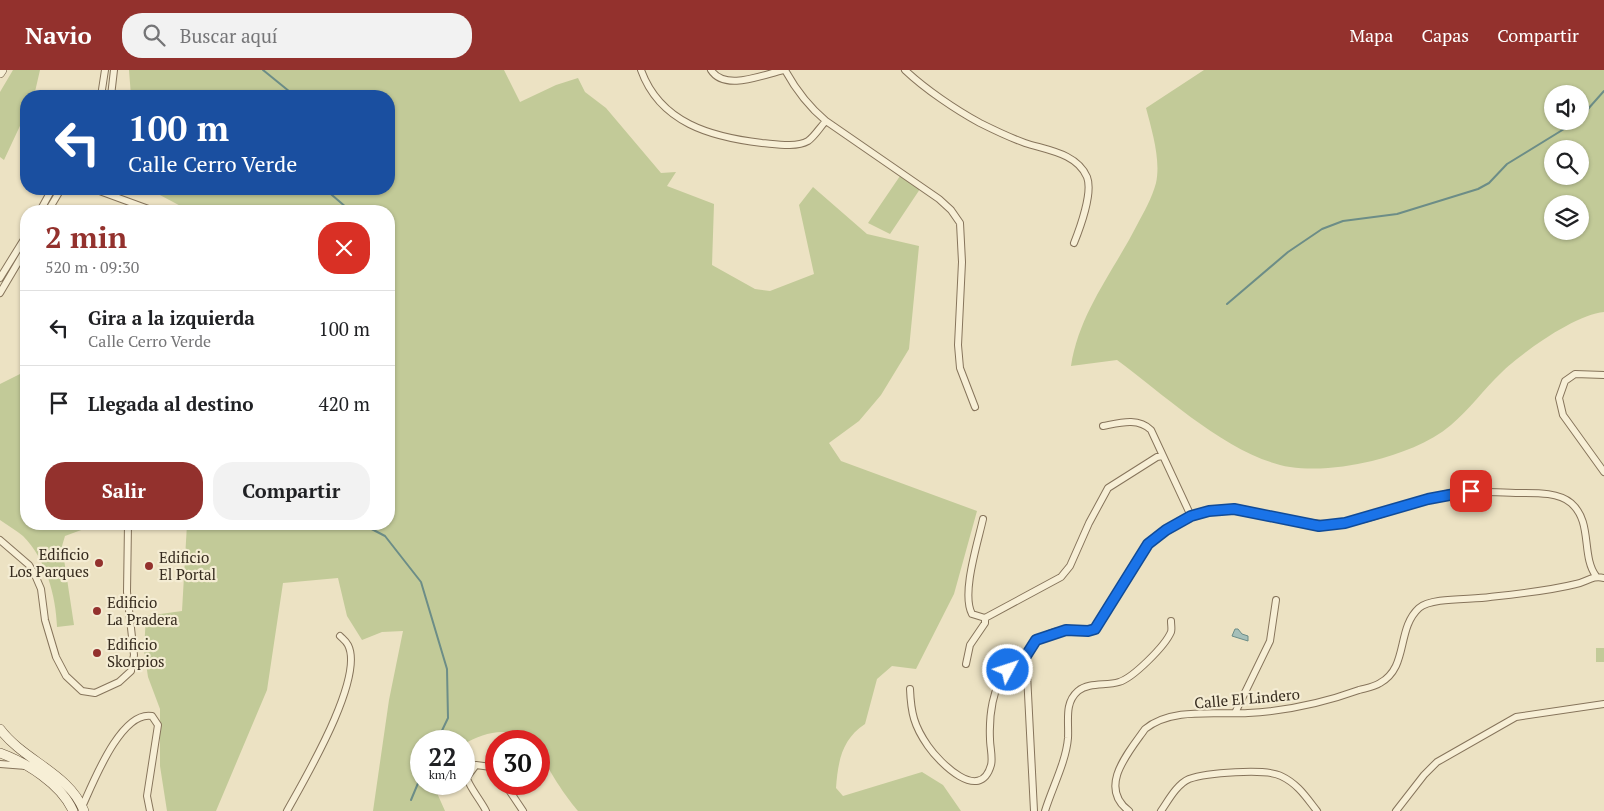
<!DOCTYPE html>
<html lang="es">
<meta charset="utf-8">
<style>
:root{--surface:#fff;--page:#f2f2f2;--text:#202124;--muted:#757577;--line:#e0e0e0;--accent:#93312d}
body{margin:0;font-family:"PT Serif",serif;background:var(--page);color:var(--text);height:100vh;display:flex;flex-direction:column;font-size:19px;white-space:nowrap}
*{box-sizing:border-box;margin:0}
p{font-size:16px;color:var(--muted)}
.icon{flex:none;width:28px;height:28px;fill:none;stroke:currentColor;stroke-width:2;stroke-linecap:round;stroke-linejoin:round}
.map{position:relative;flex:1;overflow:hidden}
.sheet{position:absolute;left:20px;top:135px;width:375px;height:325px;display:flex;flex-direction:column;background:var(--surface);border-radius:20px;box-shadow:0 1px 4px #0004}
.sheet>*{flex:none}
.banner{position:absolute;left:20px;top:20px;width:375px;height:105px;border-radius:20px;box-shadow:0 1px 4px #0004;background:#1a4fa0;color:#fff;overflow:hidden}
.buttons{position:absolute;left:1544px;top:15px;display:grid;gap:10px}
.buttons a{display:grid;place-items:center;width:45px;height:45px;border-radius:50%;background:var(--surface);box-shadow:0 1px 4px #0004;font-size:25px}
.speed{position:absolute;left:410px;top:660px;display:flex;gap:10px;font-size:25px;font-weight:700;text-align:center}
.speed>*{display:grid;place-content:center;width:65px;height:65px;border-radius:50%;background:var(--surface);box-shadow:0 1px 4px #0004;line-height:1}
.speed small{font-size:12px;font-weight:400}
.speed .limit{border:8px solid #d22;background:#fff;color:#111}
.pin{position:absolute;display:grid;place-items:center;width:42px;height:42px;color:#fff;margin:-21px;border-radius:10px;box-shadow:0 2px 8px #0006}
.me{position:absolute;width:55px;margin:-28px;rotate:50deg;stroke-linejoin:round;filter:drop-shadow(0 0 4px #0008)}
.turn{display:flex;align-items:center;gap:18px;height:105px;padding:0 25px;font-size:22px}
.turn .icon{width:65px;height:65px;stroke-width:2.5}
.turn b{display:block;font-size:35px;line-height:42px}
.round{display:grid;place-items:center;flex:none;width:52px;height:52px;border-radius:20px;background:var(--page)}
.head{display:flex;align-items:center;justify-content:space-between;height:85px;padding:0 25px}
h1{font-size:30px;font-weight:600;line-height:38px;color:var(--accent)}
.cta{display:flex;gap:10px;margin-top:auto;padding:10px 25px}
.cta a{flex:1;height:58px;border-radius:20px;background:var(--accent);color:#fff;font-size:20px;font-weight:600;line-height:58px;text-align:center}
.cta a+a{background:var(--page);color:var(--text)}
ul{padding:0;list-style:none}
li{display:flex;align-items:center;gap:15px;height:75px;padding:0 25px;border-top:1px solid var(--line)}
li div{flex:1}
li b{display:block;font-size:19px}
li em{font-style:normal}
header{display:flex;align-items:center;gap:30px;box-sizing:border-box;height:70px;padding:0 25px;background:var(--accent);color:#fff}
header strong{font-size:24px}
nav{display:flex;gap:28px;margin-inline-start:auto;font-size:18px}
.search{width:350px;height:45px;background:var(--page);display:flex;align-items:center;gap:12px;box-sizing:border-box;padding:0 18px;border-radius:20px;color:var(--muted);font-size:19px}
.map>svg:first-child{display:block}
</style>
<header>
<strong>Navio</strong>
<div class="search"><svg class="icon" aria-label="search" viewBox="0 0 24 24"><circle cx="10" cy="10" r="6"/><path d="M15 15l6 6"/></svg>Buscar aquí</div>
<nav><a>Mapa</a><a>Capas</a><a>Compartir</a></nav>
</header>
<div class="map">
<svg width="1604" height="741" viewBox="0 0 1604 741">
<rect width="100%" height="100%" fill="#ece2c3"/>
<path fill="#c2ca98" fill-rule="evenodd" d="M13,0H40L34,26H26V43L4,90L0,87V22Z
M129,0H504L520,32L556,15L578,8L585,22L606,38L661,103L676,102L667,116L714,134L712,195L755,219L770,221L814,204L799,135L813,117L867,164L919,176L909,279L881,325L859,351L829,373L841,391L977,441L954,524L916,599L892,596L877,609L865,654C842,669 838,691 836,718L843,726L922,702L943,715L961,741H578C566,727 539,689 539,671C531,671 527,668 520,665C500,658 481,664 464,674V671H421V714H433L445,741H373L389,630L403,561L382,562L362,570L347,546L338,508L283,513L267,620L216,741H167L160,696V639L148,607L144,580L146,546L182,541L187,454H389V141H190L158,124L156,119H389V26H131Z
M1204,0H1604V242C1576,244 1521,283 1501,303C1484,319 1469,340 1451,355C1430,373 1399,384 1372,391C1346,397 1317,401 1290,397C1230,387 1166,326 1117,290L1071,296C1079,243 1113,202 1137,155C1144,142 1152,128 1156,113C1161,90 1152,61 1146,38ZM1552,24H1580V51H1552ZM1552,79H1580V106H1552ZM1552,134H1580V161H1552Z
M900,106L920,119L890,164L868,153Z
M26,301V454H81L84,459L65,466L62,476L74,555L57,557C56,526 46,489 23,466C16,460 7,455 0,450V314Z
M1596,578H1604V592H1596Z"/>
<path fill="#a5bfb9" stroke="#6c8d87" d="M1235,559H1238L1242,564L1248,566V571L1232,566Z"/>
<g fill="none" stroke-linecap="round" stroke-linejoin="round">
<path stroke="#6c8d87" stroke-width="2" d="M263,0L295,26
M1580,48L1604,21
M325,119L347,138L346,141
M1227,234L1288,182L1322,159L1343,151L1397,144L1478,119L1489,113L1507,94L1577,51
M362,454L385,466L421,512L447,599L448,648L437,671
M411,730L421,706"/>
<defs>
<path id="minor" d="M641,0C660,53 711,67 762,73C775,74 796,78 808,71C815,66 820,57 826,51C808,36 796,20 785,0
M711,0C725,22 764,4 784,0
M905,0C925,19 956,40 980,53C994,60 1011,68 1025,73C1046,80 1077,83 1087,107C1093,122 1080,158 1074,173
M101,26L105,0
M111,26L114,0
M826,51L939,129L951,140L960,153L962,192L958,275L960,298L975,337
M94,119L154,141
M40,141L52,119
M48,141L61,119
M0,208L26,166
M0,223L26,179
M1604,305L1575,304L1565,311L1559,328L1563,345L1604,402
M1103,356C1119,353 1138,347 1151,360L1191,446
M983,449C978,472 961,524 972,544L985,548L1061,507L1070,496L1089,453L1108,418L1157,387L1162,386
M0,470L29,495L35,505L41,519L45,550L56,587L66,606L82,621L95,623L119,612L131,601L134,585L127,522L128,454
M966,594L970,575L985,553V548
M910,619C911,643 914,656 928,676C939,692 980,734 991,695C993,688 990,677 990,669C989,647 992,616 1008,600C1012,595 1019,592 1024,589
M1235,643L1270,571L1276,530
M0,694L26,696
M505,714L523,741
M82,737C93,713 121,640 152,646L158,655L147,726L150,741
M287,741C304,710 365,608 348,575C346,571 343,569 340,566
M486,741C482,732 467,714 467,707L476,695L491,697L496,701
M1034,741L1027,604L1024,589C1033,572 1047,560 1068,560C1078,560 1086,562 1095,559C1128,511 1133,474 1190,446C1234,425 1294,460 1343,453C1380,449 1415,429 1452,423C1474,420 1497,423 1520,423C1535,423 1558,422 1571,433C1593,452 1581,486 1596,506
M1045,741C1052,718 1066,692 1068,668C1069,651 1064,633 1078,621C1089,612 1106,616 1119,612C1133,608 1165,576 1171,562C1172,559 1171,555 1171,551
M1129,741C1097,717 1129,682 1145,659C1172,637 1216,645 1248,643C1286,641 1323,633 1359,620C1366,618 1374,617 1380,613C1409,597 1396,559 1419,538C1432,527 1472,530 1490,527C1518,524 1548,521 1576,514C1587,512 1592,505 1604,508
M1161,741C1168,731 1177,714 1189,709C1206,703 1265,698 1281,706C1298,714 1306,727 1317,741
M1396,741L1424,705L1437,692L1516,647L1604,634"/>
<path id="secondary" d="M0,3L2,0
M0,659C24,691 69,703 84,741
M0,683C27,693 61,714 73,741"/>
</defs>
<use href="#minor" stroke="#86745b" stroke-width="8"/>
<use href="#secondary" stroke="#68553e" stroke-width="10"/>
<use href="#minor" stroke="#f7efd6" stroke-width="6"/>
<use href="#secondary" stroke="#f7efd6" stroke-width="9"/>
</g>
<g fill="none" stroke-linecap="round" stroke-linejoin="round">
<defs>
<path id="route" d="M1008,600L1024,589L1036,570L1066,560L1088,561L1095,559L1148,474L1166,460L1191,446L1209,441L1234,439L1319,456L1345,453L1428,429L1471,421"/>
</defs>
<use href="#route" stroke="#114b97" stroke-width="12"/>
<use href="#route" stroke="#1a73e8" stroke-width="9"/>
</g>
<g fill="#93312d" stroke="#f4ecd3" stroke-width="2">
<circle cx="99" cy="493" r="5"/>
<circle cx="149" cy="496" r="5"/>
<circle cx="97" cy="541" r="5"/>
<circle cx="97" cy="583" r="5"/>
</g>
<g text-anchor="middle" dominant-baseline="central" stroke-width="4.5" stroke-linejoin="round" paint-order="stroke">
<g font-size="15" fill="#362b1e" stroke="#f4ecd3" text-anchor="start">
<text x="89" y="484" text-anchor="end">Edificio<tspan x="89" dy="17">Los Parques</tspan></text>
<text x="159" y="487">Edificio<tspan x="159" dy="17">El Portal</tspan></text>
<text x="107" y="532">Edificio<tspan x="107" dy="17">La Pradera</tspan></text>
<text x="107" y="574">Edificio<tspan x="107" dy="17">Skorpios</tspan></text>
</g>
<g font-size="15" fill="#362b1e" stroke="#f4ecd3">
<text transform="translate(1247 628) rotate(-5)">Calle El Lindero</text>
</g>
</g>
</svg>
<div class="buttons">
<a><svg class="icon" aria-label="sound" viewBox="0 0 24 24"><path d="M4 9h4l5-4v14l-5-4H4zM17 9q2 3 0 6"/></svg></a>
<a><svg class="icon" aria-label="search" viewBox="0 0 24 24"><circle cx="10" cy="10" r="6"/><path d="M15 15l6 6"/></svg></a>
<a><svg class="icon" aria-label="layers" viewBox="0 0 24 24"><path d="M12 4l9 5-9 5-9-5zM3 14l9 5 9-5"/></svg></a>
</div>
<div class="speed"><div>22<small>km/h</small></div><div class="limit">30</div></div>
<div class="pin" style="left:1471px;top:421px;background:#d93025"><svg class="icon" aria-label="arrive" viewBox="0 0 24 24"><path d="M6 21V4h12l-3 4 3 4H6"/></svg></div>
<svg class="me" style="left:1008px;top:600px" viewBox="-20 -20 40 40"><circle r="17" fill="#1a73e8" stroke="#fff" stroke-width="3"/><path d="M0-11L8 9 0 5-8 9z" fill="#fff"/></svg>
<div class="banner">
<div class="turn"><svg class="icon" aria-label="left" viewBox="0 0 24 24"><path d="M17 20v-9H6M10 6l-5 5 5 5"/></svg><div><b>100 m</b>Calle Cerro Verde</div></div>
</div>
<section class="sheet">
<div class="head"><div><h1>2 min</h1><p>520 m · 09:30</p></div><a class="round" style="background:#d93025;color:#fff"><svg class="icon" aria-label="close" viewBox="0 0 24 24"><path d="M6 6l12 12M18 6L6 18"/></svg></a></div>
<ul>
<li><svg class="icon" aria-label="left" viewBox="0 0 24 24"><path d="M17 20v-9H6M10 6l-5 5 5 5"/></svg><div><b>Gira a la izquierda</b><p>Calle Cerro Verde</p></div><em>100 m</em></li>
<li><svg class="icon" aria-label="arrive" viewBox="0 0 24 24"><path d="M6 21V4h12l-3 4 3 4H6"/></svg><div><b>Llegada al destino</b></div><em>420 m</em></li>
</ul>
<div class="cta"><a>Salir</a><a>Compartir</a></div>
</section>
</div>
